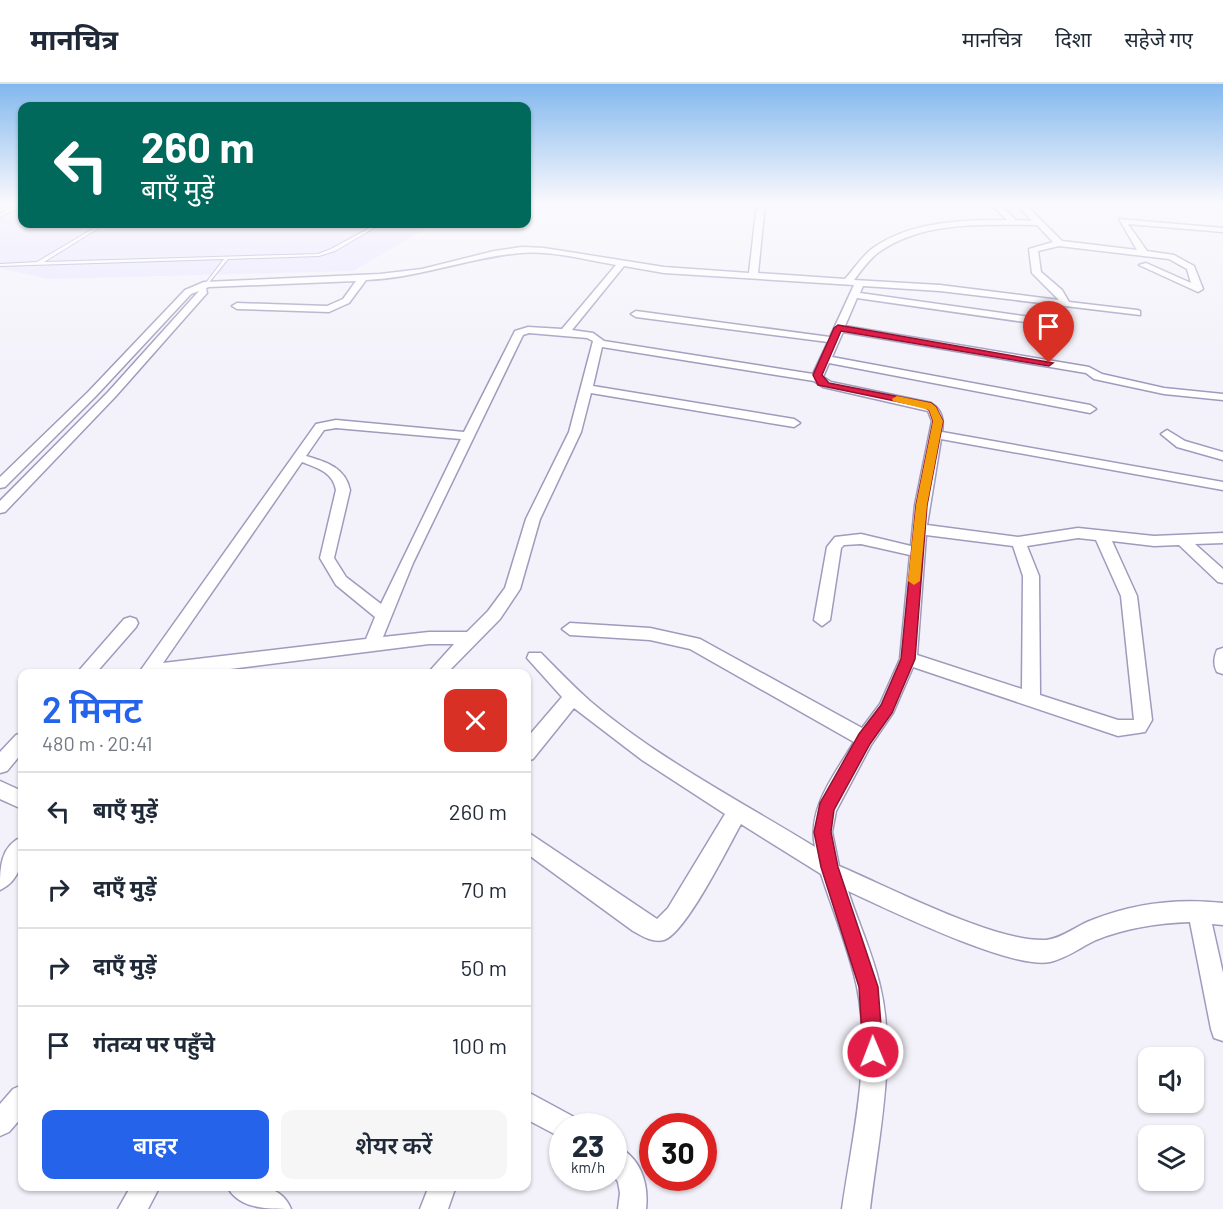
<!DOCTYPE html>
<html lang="hi">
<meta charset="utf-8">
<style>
:root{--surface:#fff;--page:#f6f6f7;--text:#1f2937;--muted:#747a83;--line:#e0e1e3;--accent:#2563eb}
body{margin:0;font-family:Barlow,"Noto Sans Devanagari",sans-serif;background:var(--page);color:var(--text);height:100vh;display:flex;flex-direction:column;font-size:22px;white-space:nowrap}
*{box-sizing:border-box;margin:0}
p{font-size:20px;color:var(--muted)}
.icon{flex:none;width:33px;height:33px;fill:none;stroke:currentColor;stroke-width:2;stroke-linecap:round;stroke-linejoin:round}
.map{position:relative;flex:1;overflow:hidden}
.drawer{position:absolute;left:18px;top:585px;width:513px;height:522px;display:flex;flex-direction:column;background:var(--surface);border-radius:12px;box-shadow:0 2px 4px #0004}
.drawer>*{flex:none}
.banner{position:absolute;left:18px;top:18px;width:513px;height:126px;border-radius:12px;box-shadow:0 2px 4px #0004;background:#00695c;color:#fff;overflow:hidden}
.buttons{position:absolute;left:1138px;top:963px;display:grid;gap:12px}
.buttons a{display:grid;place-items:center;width:66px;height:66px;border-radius:12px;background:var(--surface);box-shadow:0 2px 4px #0004;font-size:30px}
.speed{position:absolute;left:549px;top:1029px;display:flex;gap:12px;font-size:30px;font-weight:700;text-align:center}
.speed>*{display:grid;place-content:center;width:78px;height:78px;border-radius:50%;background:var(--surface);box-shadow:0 2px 4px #0004;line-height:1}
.speed small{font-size:15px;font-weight:400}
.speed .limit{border:9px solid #d22;background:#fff;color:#111}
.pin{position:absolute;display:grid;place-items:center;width:51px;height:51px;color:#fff;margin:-62px -26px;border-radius:50% 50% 50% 0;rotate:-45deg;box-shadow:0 0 6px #0007}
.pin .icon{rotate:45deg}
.me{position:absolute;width:66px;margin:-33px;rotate:359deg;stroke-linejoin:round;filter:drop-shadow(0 0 4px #0008)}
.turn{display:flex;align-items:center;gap:21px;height:126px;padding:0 24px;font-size:27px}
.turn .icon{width:78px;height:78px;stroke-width:2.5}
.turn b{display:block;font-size:42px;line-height:51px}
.round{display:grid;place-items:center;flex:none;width:63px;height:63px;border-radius:12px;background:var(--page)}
.headline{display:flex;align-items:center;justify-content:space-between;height:102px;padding:0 24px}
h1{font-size:36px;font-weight:600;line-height:45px;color:var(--accent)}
.primary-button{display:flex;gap:12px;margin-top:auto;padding:12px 24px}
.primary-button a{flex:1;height:69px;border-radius:12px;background:var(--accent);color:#fff;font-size:24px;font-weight:600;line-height:69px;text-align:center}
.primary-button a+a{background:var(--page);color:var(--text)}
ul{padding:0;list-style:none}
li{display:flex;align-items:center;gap:18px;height:78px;padding:0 24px;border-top:2px solid var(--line)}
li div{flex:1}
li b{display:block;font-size:22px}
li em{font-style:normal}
header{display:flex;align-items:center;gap:36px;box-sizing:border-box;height:84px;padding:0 30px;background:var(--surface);border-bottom:2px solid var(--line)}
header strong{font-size:28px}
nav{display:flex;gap:33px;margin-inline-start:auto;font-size:21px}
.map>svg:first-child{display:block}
</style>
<header>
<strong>मानचित्र</strong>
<nav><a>मानचित्र</a><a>दिशा</a><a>सहेजे गए</a></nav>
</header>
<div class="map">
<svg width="1223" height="1125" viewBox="0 0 1223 1125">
<rect width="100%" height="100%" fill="#f3f2fa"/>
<path fill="#e6e4ff" d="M0,120H22V140H434L353,187L49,195L0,184Z"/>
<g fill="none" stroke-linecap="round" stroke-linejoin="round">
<defs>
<path id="lane" d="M18,120L22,121L0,133V130Z
M101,140H105L44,178L318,170L331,165L377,140H381L335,167L319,172L228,175L207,201L205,200L224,175L0,182V180L37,178Z"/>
<path id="street" d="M757,120H765L758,189L845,195C854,185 862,172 873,164C911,137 962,136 1007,136L990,120H999L1016,136L1032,137L1016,120H1025L1062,157L1137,166L1119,135L1223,144V148L1128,140L1147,167L1174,171L1194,182L1203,205L1198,208L1139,181L1146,179L1191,199L1187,185L1169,175L1059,162L1038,167L1041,188L1062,206L1069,218L1137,226L1140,227V231L940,207L863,202L860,209L1059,237L1064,240L1059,243L857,214L845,242L1089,283L1102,290L1164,304L1223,310V316L1164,310L1094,295L1086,289L843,248L832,273L1090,321L1096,325L1090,329L829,279L823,293L831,298L931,319C942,326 944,335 942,348L1223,398V406L941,355L927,441L1018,453L1078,444L1154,452L1223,449V459L1195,460L1223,485V499L1218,498L1179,461L1154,462L1112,457L1137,512L1152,636L1145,648L1118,652L913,583L893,629L871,661L836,727L832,748L839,782C889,803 996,859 1046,856C1061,855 1078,841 1092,836C1134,819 1178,814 1223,819V841L1212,840L1223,889V957L1214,954L1211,945L1190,838C1158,839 1126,844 1096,856C1081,863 1067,874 1050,878C1012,886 887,825 848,807C858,838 873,870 880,902C897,970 878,1056 870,1125H842C852,1054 872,974 857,903C849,865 833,827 821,790L741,740C728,763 686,849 664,856C653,859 642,852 633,847L526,769V747L657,835L668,824L725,730L642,676L574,624L533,675L526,677V655L562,613L527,574L529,569H541C557,585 573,602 590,617C657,674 740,717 815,763C807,724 835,690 854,658L690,565L650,556L570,551L562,545L570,539L650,544L700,555L862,644L880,620L900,575L910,471L861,460L844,461L841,464L830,536L822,542L814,536L827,463L835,453L861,450L911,462L915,421L932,337L928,327L823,303L814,297L602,263L593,302L794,335L800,339L794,343L591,309L581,348L540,435L520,505L500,535L446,590H427L454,560H429L190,590H138L316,340L336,336L464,348L515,247L528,243L562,245L616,181C585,176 551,166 520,169C467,174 420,194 366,196L349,219L329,228L237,225L232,222L237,219L327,222L343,215L356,197L209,203L206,204L207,209L116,312L5,428L0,429V417L108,308L199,207L191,210L96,312L5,403L0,404V393L88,308L185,206L204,198L380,190L422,185L494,167L522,163L544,164L664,183L749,189ZM1037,141L1053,158L1029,165L1032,189L1059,216L940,201L854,196C862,186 869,175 879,168C924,136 985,141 1037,141ZM624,182L664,189L854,201L830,253L636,227L631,230L636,233L828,258L813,290L604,257L593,249L572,246ZM529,249L587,254L593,257L569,348L526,435L505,504L488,527L467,548H429L383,553L413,479L523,251ZM336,344L461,355L381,520L346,493L334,474L350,406C345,383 326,378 306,372L324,346ZM302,378C317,384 333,388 336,406L320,474L336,501L375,533L366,555L163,579ZM926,451L1013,462L1023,492L1022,605L917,571ZM1078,454L1096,456L1121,512L1134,636H1118L1040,611L1039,492L1027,462Z
M1167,346L1185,357L1223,368V376L1177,363L1161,350Z
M130,533L136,535L138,539L136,543L95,590H76L124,535Z
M1223,564V590L1217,588C1213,581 1214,573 1217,566Z
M22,649V669L7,687L0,689V668L16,651Z
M0,697L22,707V725L0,715Z
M22,753C24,773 21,797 0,806C0,785 0,762 22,753Z
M22,1001V1033L9,1048L0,1052V1020L13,1005Z
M526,1007L574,1033L578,1042H562V1054L526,1035Z
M614,1061C640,1072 649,1098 646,1125H618L620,1109L618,1098L614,1092Z
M131,1102H160L148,1125H118Z
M227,1102C251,1102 280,1098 291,1125C267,1125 238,1125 227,1102Z
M429,1102H456L448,1125H420Z"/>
</defs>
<use href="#lane" stroke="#9e9bbd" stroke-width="2"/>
<use href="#street" stroke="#9e9bbd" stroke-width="3"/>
<use href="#lane" fill="#fff" fill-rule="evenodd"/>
<use href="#street" fill="#fff" fill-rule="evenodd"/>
</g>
<linearGradient id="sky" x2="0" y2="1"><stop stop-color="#83b8ee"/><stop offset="0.43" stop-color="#faf9fd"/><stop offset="1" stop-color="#faf9fd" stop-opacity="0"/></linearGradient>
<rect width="1223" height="278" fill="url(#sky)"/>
<path fill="#e11d48" stroke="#92132f" stroke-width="1.5" d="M838,241L1053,279L1049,282L841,247L822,291L829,299L931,319L936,323L943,337L927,421L915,575L892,629L870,660L834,726L831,748L838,783L878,903L883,968L880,975L873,978L866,975L863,968L859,903L821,783L814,748L820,719L859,650L881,621L901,575L916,421L933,337L929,326L924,323L818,301L813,291L834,244Z"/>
<path fill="#f59e0b" d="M897,312L931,319L936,323L943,337L927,421L920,497L914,501L908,497L916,421L933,337L929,326L893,317L892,315Z"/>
</svg>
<div class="buttons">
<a><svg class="icon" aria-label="sound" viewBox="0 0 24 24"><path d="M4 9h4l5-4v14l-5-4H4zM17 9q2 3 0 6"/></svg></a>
<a><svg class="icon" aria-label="layers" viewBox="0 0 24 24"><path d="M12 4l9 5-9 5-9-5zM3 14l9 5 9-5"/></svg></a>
</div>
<div class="speed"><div>23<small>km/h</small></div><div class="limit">30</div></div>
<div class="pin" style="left:1049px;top:279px;background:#d93025"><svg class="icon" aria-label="arrive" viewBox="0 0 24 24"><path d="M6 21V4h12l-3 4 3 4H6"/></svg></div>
<svg class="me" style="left:873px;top:968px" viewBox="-20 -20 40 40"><circle r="17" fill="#e11d48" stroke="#fff" stroke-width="3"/><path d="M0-11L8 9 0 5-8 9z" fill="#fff"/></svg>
<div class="banner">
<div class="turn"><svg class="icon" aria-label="left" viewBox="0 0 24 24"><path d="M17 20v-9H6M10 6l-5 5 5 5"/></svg><div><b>260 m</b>बाएँ मुड़ें</div></div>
</div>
<section class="drawer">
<div class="headline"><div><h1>2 मिनट</h1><p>480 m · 20:41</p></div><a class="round" style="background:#d93025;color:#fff"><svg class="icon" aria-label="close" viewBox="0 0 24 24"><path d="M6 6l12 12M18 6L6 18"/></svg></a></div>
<ul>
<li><svg class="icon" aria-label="left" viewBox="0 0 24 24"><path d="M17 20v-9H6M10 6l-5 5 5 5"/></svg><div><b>बाएँ मुड़ें</b></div><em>260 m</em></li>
<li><svg class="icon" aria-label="right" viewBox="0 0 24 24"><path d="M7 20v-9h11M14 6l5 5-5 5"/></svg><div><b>दाएँ मुड़ें</b></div><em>70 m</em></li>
<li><svg class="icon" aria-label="right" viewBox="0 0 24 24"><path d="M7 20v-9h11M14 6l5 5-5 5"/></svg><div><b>दाएँ मुड़ें</b></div><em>50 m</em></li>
<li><svg class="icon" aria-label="arrive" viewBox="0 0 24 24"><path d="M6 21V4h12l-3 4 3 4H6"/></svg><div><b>गंतव्य पर पहुँचे</b></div><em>100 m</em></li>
</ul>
<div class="primary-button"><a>बाहर</a><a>शेयर करें</a></div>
</section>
</div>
